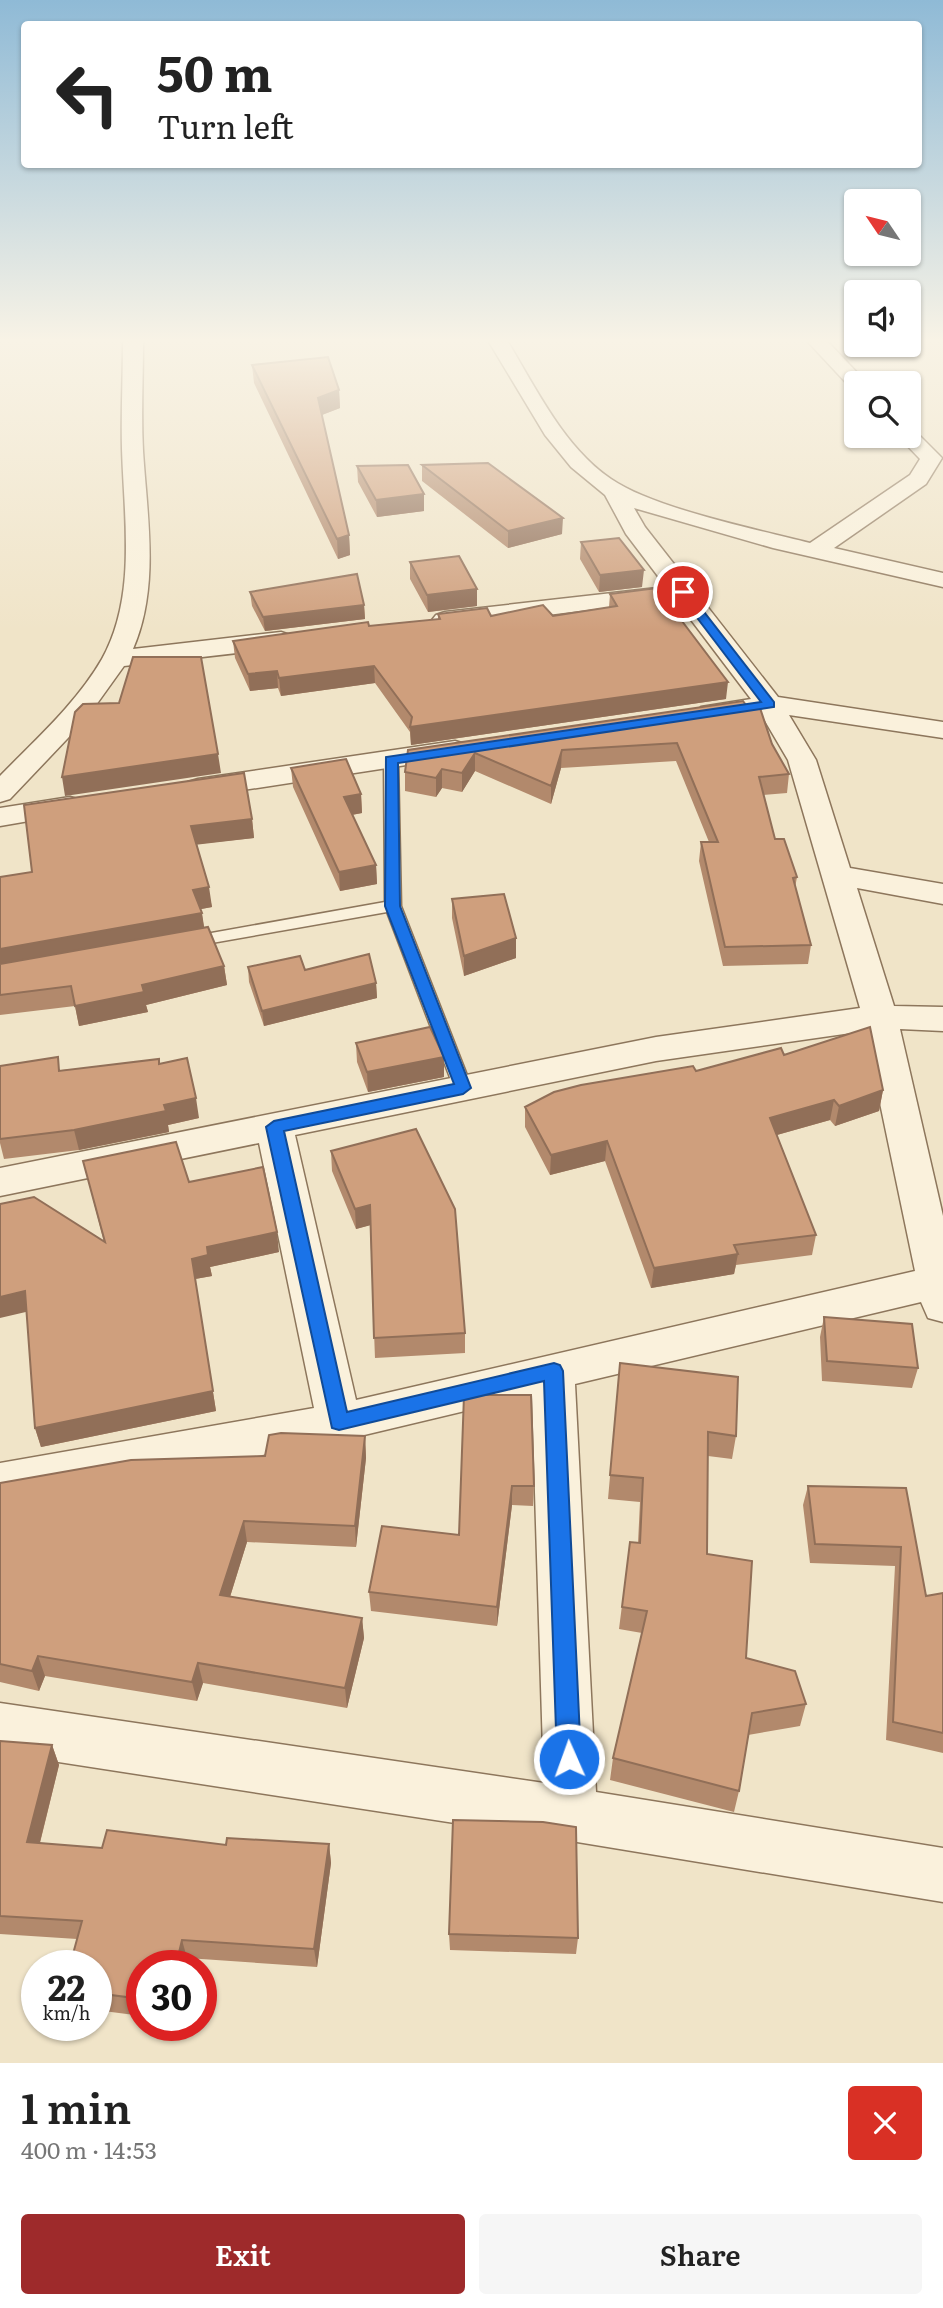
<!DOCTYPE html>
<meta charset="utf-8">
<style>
:root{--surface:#fff;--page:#f6f6f6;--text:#222;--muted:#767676;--accent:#9e2a2b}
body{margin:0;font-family:Literata,serif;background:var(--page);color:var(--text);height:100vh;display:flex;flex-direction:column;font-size:26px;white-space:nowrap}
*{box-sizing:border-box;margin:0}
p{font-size:23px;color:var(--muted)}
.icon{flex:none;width:38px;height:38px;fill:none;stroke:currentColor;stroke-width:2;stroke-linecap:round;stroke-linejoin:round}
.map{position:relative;height:2063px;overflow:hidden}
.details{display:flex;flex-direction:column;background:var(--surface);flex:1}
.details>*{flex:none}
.guide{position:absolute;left:21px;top:21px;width:901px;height:147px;border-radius:7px;box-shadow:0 2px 5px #0004;background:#fff;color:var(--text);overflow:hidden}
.needle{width:46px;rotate:305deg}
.buttons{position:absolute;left:844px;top:189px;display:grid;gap:14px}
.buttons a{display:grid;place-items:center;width:77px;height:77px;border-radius:7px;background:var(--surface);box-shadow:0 2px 5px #0004;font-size:35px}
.speed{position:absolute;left:21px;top:1950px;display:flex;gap:14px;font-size:35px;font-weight:700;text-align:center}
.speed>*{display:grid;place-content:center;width:91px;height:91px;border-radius:50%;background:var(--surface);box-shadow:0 2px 5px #0004;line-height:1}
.speed small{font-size:18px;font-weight:400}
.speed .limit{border:10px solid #d22;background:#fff;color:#111}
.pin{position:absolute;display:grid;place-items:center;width:60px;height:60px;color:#fff;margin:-30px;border:4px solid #fff;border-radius:50%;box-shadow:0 2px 7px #0007}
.me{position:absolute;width:77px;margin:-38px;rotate:358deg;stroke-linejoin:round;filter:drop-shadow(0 0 5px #0008)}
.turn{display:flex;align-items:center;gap:24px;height:147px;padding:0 21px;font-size:32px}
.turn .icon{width:91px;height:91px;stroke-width:2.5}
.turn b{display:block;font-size:49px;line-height:60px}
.round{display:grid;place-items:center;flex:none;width:74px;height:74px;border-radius:7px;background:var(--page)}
.headline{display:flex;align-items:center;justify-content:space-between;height:119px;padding:0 21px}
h1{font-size:42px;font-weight:600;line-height:52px}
.primary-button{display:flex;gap:14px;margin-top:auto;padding:14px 21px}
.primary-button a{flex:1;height:80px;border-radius:7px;background:var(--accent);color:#fff;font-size:28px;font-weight:600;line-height:80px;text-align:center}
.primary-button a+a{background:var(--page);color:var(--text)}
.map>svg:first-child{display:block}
</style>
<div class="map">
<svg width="943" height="2063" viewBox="0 0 943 2063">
<rect width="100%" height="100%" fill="#f0e4c8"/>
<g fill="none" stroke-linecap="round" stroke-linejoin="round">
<defs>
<path id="lane" d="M391,756L398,760L401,906L472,1088L463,1094L454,1088L387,912L189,947L181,942L189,937L385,902L384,760Z"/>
<path id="street" d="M123,342H143C143,379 141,415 143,451C147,516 160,587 133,649L281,632L290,635L294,640L290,645L281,648L124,666L86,719L10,799L0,802V776C35,740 76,704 102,659C137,596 124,519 122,449C121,414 123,378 123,342Z
M489,342H508C537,390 564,447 611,479C655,509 756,529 810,543L910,475L920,459L898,436H908V429L915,431L942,458L926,484L834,548L943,573V587L773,548L634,508L645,527L778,697L943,722V738L789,715L816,760L850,868L943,884V904L857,888L894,1006L943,1007V1031L900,1029L943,1216V1322L928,1318L921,1302L575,1384L596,1792L943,1848V1902L571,1841L0,1753V1703L544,1783L532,1395L339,1441L0,1503V1463L314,1408L259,1143L0,1196V1168L656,1037L860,1008L788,760L761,714L711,721L701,719L697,713L701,707L751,699L626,534L605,495L571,467L545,435ZM865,1031L915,1271L356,1400L295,1135L656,1061Z
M808,342H828L867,383H856V389L850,387Z
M657,588L666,590L669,595L666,600L445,628L436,625L432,620L436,615L445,612Z
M455,741L465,744L469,750L465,756L198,797L188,794L183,788L188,782L198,779Z
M70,797L81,800L85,806L81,812L0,826V808Z"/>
</defs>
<use href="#lane" stroke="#8d765c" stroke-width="3"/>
<use href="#street" stroke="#8d765c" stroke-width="3"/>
<use href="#lane" fill="#faf1dc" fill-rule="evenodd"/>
<use href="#street" fill="#faf1dc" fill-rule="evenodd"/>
</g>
<path fill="#b2896c" d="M252,365L339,390L340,408L322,415L349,535L350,555L338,559L254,383Z
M422,465L562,534L508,548L422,481Z
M357,466L424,494V511L377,517L358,482Z
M581,542L642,587L599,592L580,559Z
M410,562L477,606L428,612L410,579Z
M250,592L364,605L365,619L265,631L252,606Z
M610,594L726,699L411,745L410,732L375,683L281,696L278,688L250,691L235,658L233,641L369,626L438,620V614L553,616L609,607Z
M743,701L772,744L789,774L787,793L763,795L775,839L797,877L795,888L811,945L808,964L723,966L699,861L701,842H709L676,761L561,768L551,804L475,771L462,792L442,788L436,797L405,791V772L408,750Z
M291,768L361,794L362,813L352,815L376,865L377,884L340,891L293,787Z
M252,819L254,838L197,844L212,907L201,909L204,928L224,966L227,985L146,1005L148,1012L79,1026L75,1006L0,1015V877L32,872Z
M452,899L516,958L464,976L452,918Z
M248,967L305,970L376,983L377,998L264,1026L249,982Z
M356,1043L444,1077L368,1092L357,1062Z
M784,1055L883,1090L879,1111L835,1126L830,1120L777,1135L816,1235L812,1255L736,1265L734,1274L651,1288L605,1161L550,1175L525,1127V1107L696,1071Z
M160,1064L199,1118L168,1125L169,1132L79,1150L4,1159L0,1143V1066L61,1070Z
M331,1151L465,1333V1353L375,1358L370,1225L356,1229L332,1171Z
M83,1161L189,1182L279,1252L210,1267L212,1276L195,1279L216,1411L41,1447L35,1428L27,1312L104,1242Z
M824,1317L918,1368L912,1388L822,1381L820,1337Z
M620,1363L736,1436L732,1459L708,1456L707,1554L746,1658L806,1704L800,1726L748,1735L739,1791L734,1812L610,1780L613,1758L642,1633L619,1629L630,1542L638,1543L640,1502L608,1499Z
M464,1395L534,1486L533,1506L512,1505L497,1626L371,1611L369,1592L459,1535Z
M365,1436L366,1458L356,1547L247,1542L230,1597L362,1618L364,1638L347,1708L203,1683L197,1701L45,1676L39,1691L0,1682V1483L265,1456Z
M808,1486L906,1488L926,1596L943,1593V1753L886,1740L895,1566L810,1563L803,1505Z
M0,1741L52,1745L59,1765L40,1843L102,1848L226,1845L329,1844L331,1863L317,1967L187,1958L185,1965H142V2016L96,2010V1965L77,1939L0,1934Z
M449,1934L578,1938L576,1954L450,1950Z"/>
<path fill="#916f58" d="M339,390L340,408L319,416L318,398Z
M424,494V511L377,517L376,500Z
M563,518L562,534L508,548V531Z
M349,535L350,555L338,559L337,539Z
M644,570L642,587L599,592L600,575Z
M477,589V606L428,612L427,595Z
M364,605L365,619L265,631L263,617Z
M374,666L375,683L281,696L279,678Z
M277,671L278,688L250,691L248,674Z
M728,682L726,699L411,745L410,727Z
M562,750L561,768L551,804V786Z
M475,753V771L462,792V773Z
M218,754L221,773L65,796L62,777Z
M442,769V788L436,797V778Z
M361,794L362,813L345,816L344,797Z
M252,819L254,838L194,845L191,826Z
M376,865L377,884L340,891L339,872Z
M209,887L212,907L196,910L193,890Z
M202,913L205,933L0,969V949Z
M516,938V958L464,976V956Z
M224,966L227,985L146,1005L148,1012L79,1026L75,1006L142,985Z
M376,983L377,998L264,1026L262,1011Z
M444,1057V1077L368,1092L367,1072Z
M883,1090L879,1111L835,1126L839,1106Z
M196,1098L199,1118L168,1125L169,1132L79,1150L74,1130L164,1105Z
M834,1100L830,1120L766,1138L770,1118Z
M607,1141L605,1161L550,1175L551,1155Z
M370,1205L371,1225L356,1229L355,1209Z
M277,1232L279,1252L210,1267L212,1276L195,1279L216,1411L41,1447L35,1428L192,1259L207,1247Z
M738,1254L734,1274L651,1288L654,1268Z
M25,1291L30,1311L0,1318V1297Z
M365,1436L366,1458L356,1547L355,1526Z
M512,1486V1505L497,1626V1607Z
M244,1521L247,1542L224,1616L220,1595Z
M362,1618L364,1638L347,1708L345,1688Z
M38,1656L45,1676L39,1691L32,1671Z
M198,1663L203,1683L197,1701L192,1682Z
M52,1745L59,1765L35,1862L27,1842Z
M329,1844L331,1863L317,1967L314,1949Z
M182,1940L187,1958L185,1965H176Z"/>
<path fill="#cf9f7d" stroke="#916f58" stroke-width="2" d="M328,357L339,390L318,398L349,535L337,539L252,365Z
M488,463L563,518L508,531L422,465Z
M408,465L424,494L376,500L357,466Z
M619,538L644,570L600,575L581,542Z
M459,556L477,589L427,595L410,562Z
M357,574L364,605L263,617L250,592Z
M657,588L728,682L410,727L412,717L374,666L279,678L277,671L248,674L233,641L368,622L369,626L440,619L438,614L487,608L491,616L543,605L553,616L617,606L610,594Z
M133,657H201L218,754L62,777L75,712L83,704L119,703Z
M743,701L746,705H759L772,744L789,774L759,777L775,839H784L797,877L793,878L811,945L725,947L701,842H718L677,743L562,750L551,786L475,753L462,773L442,769L436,778L405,772L408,750Z
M346,759L361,794L344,797L376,865L339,872L291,768Z
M244,773L252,819L191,826L209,887L193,890L202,913L0,949V877L32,872L24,805Z
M504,894L516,938L464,956L452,899Z
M208,927L224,966L142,985L144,992L75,1006L71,986L0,995V964Z
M369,954L376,983L262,1011L248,967L300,956L305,970Z
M430,1027L444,1057L367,1072L356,1043Z
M870,1027L883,1090L839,1106L834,1100L770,1118L816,1235L734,1245L738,1254L654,1268L607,1141L551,1155L525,1107L554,1092L581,1085L693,1066L696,1071L781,1048L784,1055Z
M58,1057L59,1071L159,1059V1064L187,1058L196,1098L164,1105L166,1111L74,1130L0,1139V1066Z
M416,1129L455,1209L465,1333L374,1338L370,1205L355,1209L331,1151Z
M176,1142L189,1182L263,1167L277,1232L207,1247L208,1255L192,1259L213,1391L35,1428L25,1291L0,1297V1204L34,1197L105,1242L83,1161Z
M824,1317L912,1324L918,1368L827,1361Z
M620,1363L738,1377L736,1436L708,1432L707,1554L752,1561L746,1658L795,1671L806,1704L752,1713L739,1791L613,1758L647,1611L622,1607L630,1542L640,1543L643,1478L610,1475Z
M464,1395H531L534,1486H512L497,1607L369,1592L382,1526L459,1535Z
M281,1433L365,1436L355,1526L244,1521L220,1595L362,1618L345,1688L198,1663L192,1682L38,1656L32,1671L0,1664V1483L131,1460L265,1456L269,1435Z
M808,1486L906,1488L926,1596L943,1593V1733L893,1722L901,1547L815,1544Z
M0,1741L52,1745L27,1842L102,1848L107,1830L226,1845L227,1838L329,1844L314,1949L182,1940L176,1965H142V1999L96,1993V1965H70L82,1921L0,1916Z
M453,1820L543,1822L576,1827L578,1938L449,1934Z"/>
<linearGradient id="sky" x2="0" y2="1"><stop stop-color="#8fbad6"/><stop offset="0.54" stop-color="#f8f3e6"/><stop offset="1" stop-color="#f8f3e6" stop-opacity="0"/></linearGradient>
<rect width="943" height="631" fill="url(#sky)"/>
<path fill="#1a73e8" stroke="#114b97" stroke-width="2" d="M679,590H687L774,702V707L398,763L400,906L471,1088L463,1094L284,1131L347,1412L554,1363L560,1365L563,1371L581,1759L577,1767L569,1770L561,1767L557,1759L544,1381L339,1430L332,1428L266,1127L274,1121L454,1084L385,906L386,757L761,702L679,594Z"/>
</svg>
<div class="buttons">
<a><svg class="needle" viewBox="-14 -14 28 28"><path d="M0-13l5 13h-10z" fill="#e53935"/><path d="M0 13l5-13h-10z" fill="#767676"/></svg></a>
<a><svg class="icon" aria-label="sound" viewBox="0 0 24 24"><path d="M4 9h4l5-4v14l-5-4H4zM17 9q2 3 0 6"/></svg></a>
<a><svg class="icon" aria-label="search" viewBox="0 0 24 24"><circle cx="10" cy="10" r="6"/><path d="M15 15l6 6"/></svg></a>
</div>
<div class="speed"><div>22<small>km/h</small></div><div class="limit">30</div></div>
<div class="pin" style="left:683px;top:592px;background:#d93025"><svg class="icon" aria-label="arrive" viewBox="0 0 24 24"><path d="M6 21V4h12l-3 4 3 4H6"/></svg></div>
<svg class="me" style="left:569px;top:1759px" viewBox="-20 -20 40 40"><circle r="17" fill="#1a73e8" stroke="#fff" stroke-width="3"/><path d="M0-11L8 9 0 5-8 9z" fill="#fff"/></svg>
<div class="guide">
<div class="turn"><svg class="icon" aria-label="left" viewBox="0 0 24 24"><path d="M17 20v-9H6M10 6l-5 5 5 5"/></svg><div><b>50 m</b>Turn left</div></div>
</div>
</div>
<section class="details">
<div class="headline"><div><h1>1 min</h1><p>400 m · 14:53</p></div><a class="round" style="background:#d93025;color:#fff"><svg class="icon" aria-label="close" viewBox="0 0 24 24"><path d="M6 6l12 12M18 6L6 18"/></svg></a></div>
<div class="primary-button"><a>Exit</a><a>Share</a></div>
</section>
